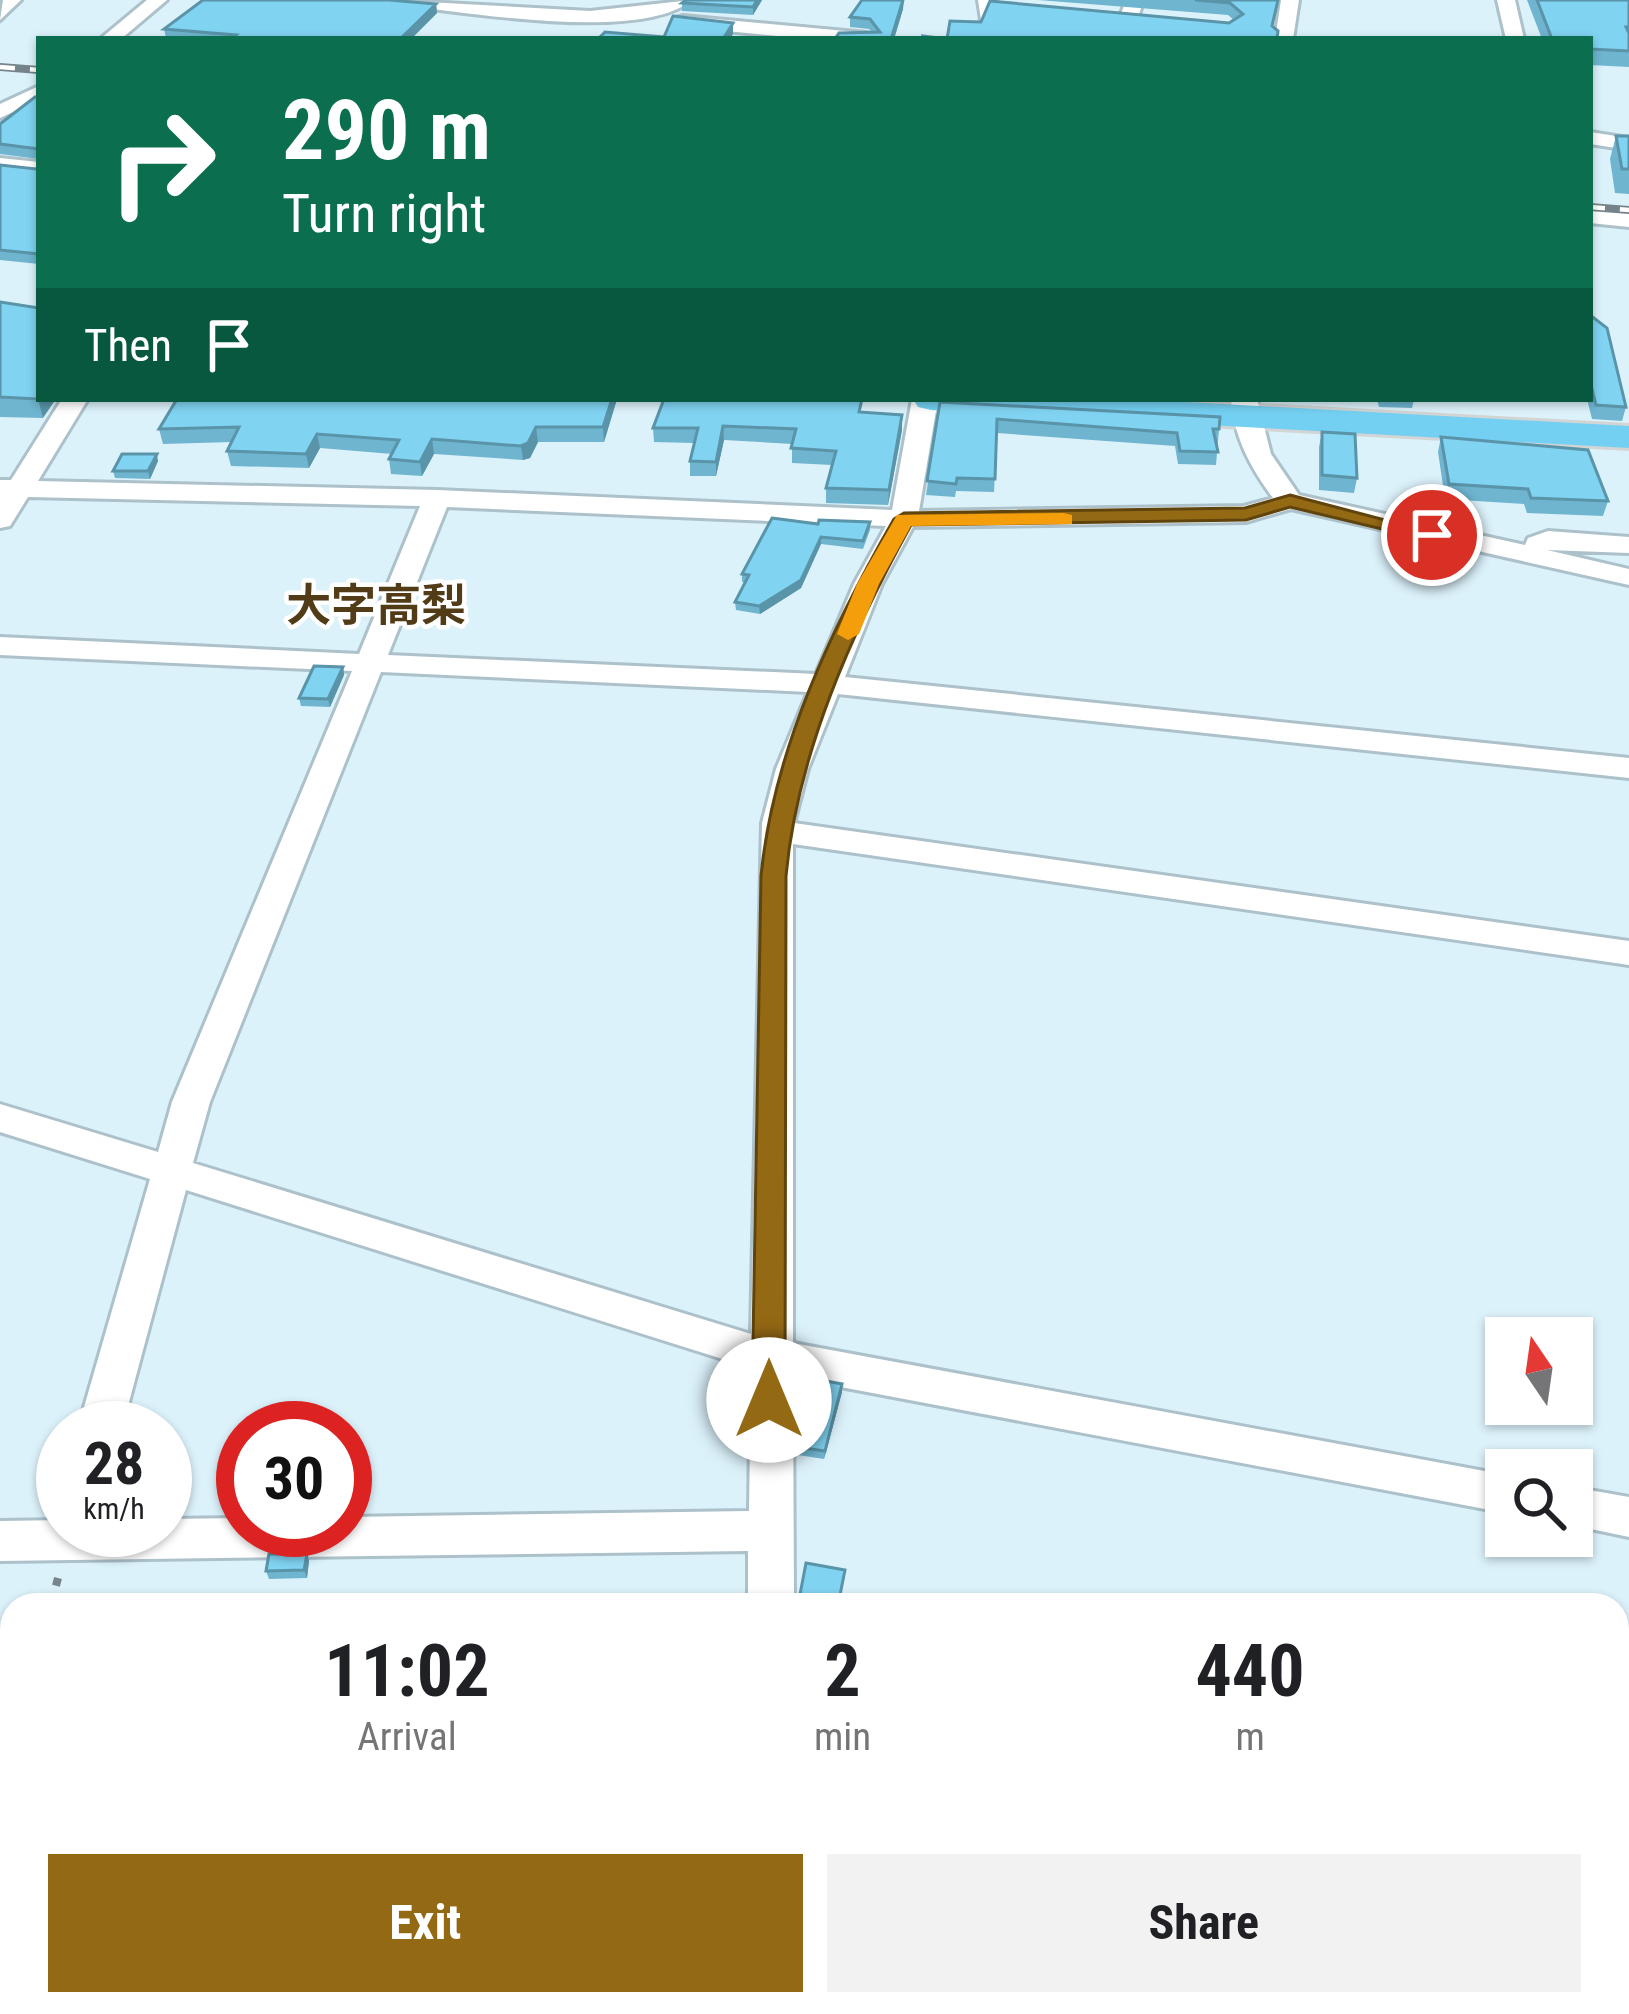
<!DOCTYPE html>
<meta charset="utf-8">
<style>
:root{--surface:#fff;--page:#f2f2f2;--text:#202124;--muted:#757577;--accent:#946914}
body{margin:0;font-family:"Roboto Condensed","Noto Sans JP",sans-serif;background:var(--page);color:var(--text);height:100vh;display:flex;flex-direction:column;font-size:45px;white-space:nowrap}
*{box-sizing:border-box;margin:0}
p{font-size:39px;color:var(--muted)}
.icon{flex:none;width:66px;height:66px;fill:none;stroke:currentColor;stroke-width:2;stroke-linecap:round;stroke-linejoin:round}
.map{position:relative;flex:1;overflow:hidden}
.panel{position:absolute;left:0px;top:1593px;width:1629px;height:423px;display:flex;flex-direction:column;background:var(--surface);border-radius:36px 36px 0 0;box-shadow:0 3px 9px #0004}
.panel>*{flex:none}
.guide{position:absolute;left:36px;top:36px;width:1557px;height:366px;border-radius:0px;box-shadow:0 3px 9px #0004;background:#0b6e4f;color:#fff;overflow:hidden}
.needle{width:78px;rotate:347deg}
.fabs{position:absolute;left:1485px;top:1317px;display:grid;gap:24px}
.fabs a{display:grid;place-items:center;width:108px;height:108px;border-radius:0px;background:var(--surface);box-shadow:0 3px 9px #0004;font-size:60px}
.speed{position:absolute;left:36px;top:1401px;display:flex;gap:24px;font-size:60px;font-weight:700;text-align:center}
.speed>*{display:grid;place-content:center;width:156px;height:156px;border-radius:50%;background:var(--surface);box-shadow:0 3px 9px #0004;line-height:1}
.speed small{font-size:30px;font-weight:400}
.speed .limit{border:18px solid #d22;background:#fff;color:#111}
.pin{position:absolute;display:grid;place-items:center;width:102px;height:102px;color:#fff;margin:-51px;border:6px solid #fff;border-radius:50%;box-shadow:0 3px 12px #0007}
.me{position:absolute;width:132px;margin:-66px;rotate:0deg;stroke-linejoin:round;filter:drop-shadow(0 0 9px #0008)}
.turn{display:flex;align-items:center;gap:42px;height:252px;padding:0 48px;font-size:54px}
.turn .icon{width:156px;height:156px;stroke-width:2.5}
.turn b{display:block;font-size:84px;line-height:102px}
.then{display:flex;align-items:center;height:114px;padding:0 48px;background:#0003;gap:24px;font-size:45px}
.eta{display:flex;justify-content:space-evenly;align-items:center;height:204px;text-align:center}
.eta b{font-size:72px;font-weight:700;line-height:84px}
.primary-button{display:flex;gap:24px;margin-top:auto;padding:24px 48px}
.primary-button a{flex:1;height:138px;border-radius:0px;background:var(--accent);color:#fff;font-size:48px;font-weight:700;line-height:138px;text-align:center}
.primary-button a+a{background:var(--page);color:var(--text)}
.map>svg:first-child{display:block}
</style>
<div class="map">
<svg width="1629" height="2014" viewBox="0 0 1629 2014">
<rect width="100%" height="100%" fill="#dcf2fb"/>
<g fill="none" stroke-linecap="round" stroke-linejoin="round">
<defs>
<path id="minor" d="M3,0H21L0,20Z
M147,0H167L121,39H100Z
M390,0L590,11L692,0C641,43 466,12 399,5Z
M978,0H996L1002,39H984Z
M1126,0H1144L1130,39H1112Z
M1281,0H1299L1293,39H1275Z
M1497,0H1515L1524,39H1506Z
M683,16L867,33L876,39H807L676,26V18Z
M39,86V100L0,118V104Z
M1590,132L1629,138V150L1590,144Z
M0,158L39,162V174L0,170Z
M1590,209L1629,213V227L1590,223Z
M62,399H88L38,481L437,490L892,510L912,399H938L919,511L1244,506L1273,498C1250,467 1234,437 1231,399H1257L1271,454L1299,495L1525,545L1528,538L1548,531L1629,537V553L1547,550L1629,569V585L1291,509L1246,522L913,527L882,584L845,677L1629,758V778L838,694L808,769L794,823L1629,941V965L793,844V1343L1506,1475V1513L793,1378L794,1605H748V1551L0,1561V1521L63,1520V1530H165V1519L243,1518V1530H345V1517L749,1511L751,1368L186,1190L122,1428H78L150,1179L0,1132V1104L158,1152L172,1102L352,671L0,655V637L359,654L420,506L28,497L10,526L0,528V480H11ZM447,507L886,526L854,584L816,674L388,655ZM381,672L808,692L776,769L762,823L751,1334L193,1163L210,1102Z
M1572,1487L1629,1497V1537L1572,1525Z
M748,2004H802V2014H748Z"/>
<path id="highway" d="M913,399H1129L1629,426V448L931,410L918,407Z"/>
</defs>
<use href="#minor" stroke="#acc1ca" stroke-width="6"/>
<use href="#highway" stroke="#d3d5d5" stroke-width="6"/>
<path stroke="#76868c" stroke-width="8" stroke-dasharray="8 12" stroke-linecap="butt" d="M51,1605L59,1574
M0,1801L12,1755"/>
<use href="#minor" fill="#fff" fill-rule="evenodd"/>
<use href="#highway" fill="#74d0f2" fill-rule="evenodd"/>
<defs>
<path id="rail" d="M0,67L39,70
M1590,207L1629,210"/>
</defs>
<use href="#rail" stroke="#75848a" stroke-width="8"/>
<use href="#rail" stroke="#fff" stroke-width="4.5" stroke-dasharray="15" stroke-linecap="butt"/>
</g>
<path fill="#6fb5d0" d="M762,0L753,15L682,11V3Z
M1038,0H1278L1273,27L1277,39H923V36L947,39L1229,23L1234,20L1228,15Z
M1527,0H1629V67L1590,65V39H1542Z
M436,4L437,13L411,39H177L166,38L164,29Z
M903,9L894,39L872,32L869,29L850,27V17Z
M39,97V159L0,154V155V124Z
M1616,136H1629V194L1615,193L1610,159Z
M0,165L36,169L39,166V264L0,260Z
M0,302L39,308L43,418L0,417Z
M1590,315L1626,407L1622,421L1592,419L1587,399H1590Z
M617,399L604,442H538L530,458L523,460L434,454L422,476L391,474L389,459L392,454L320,448L309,468L231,466L227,451L232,442L163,444L159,429Z
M1377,399H1414L1412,408L1379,407Z
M940,402L1220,417L1216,465L1178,464L1175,446L997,433L994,492L956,491L955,497L926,495Z
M861,412L902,430L888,505L826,503V488L832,465L792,463V444L724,440L716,476H690V461L694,443L654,442L653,428Z
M1322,432L1357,478L1354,493L1319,490V447Z
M1441,437L1608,501L1603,516L1527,513L1524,504L1445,499L1438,452Z
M158,461L150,479L115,478L113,471Z
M870,522V530L863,549L821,544L801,588L760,614L736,610L735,602L746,583L742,582V574L818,524Z
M343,667L344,675L330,707L301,706L299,698Z
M842,1384V1392L824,1459L798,1455V1447Z
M307,1554L309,1561L307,1578L269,1579L266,1571Z"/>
<path fill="#5a94a9" d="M757,0H762L753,15V7Z
M904,0L903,9L894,39H891Z
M436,4L437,13L411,39H400Z
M733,23V34L730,39H723Z
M39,397V399H56L43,418L38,399Z
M612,399H617L604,442L603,427Z
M902,415V430L888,505L889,490Z
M723,426L724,440L716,476V462Z
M536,427L538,442L530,458L523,460L521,446Z
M317,434L320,448L309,468L306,454Z
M432,439L434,454L422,476L420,462Z
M157,454L158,461L150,479L148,471Z
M821,537V544L801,588L760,614L759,606Z
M343,667L344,675L330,707L328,699Z
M842,1384V1392L824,1459L825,1451Z
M307,1554L309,1561L307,1578L304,1570Z"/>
<path fill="#81d3f2" stroke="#5a94a9" stroke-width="3" d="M203,0H389L436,4L400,39H231L236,35L164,29Z
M686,0H757L753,7L682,3Z
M862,0H903L891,39H835L839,33L880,32L870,19L850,17Z
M1195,0H1278L1272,26L1278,31L1277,39H924L923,36L947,39L950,21L981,22L990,1L1229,23L1243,14L1230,3Z
M1537,0H1629V27H1626L1629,33V51L1590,49V39H1552Z
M673,16L733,23L723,39H598L605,32L664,37Z
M35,97H39V149L0,144V124Z
M1616,136H1629V169H1622Z
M0,165L36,169L39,166V254L0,250Z
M0,302L39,308L38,399L0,397Z
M1590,315L1607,328L1626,407L1596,405L1590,381Z
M177,399H612L603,427H536L528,443L521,446L432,439L420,462L389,459L399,440L317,434L306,454L227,451L239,427L159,429Z
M664,399H862L859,412L902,415L889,490L826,488L836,451L791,448L796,429L723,426L716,462L690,461L698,428H653Z
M940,402L1220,417L1219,429H1213L1218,452L1180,451L1177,433L997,419L995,479L957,478L956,484L927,481Z
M1322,432L1355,434L1357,478L1322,475Z
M1441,437L1588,450L1608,501L1531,498L1528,489L1449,484Z
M122,454H157L148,471H113Z
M772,518L818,524L819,520L870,522L863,541L821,537L801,580L759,606L735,602L749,575L742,574Z
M314,666L343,667L328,699L299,698Z
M810,1378L842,1384L825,1451L798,1447Z
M269,1554H307L304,1570L266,1571Z
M806,1563L845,1570L838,1605H798Z"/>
<path fill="#946914" stroke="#60440d" stroke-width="3" d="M1290,495L1442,535L1432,541L1290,507L1246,520L911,525C852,632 797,754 786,876L785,1400L780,1409L769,1413L757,1409L752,1400L761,876C773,751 832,627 894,519L904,513L1245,508Z"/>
<path fill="#f59e0b" d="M1064,513L1072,515V524L911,526L879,584L859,634L848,640L837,634L857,584L897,515Z"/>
<g text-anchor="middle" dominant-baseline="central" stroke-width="9" stroke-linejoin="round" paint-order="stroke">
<g font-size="45" font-weight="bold" fill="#513c17" stroke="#fff">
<text x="376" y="605">大字高梨</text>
</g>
</g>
</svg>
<div class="fabs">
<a><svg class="needle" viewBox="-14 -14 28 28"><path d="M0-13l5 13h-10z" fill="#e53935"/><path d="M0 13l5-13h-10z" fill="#757577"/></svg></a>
<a><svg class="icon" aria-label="search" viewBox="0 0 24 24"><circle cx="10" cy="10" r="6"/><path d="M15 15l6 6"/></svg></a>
</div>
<div class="speed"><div>28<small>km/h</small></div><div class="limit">30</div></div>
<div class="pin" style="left:1432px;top:535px;background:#d93025"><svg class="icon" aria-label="arrive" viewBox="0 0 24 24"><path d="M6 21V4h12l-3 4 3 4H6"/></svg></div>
<svg class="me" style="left:769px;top:1400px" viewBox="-20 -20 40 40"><circle r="19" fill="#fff"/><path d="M0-13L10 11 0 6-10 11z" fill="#946914"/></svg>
<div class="guide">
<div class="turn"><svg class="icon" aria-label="right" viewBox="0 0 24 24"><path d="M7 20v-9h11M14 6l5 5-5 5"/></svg><div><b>290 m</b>Turn right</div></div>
<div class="then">Then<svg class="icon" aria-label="arrive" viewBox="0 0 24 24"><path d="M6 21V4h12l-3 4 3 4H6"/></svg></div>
</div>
<section class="panel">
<div class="eta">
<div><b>11:02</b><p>Arrival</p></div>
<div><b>2</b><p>min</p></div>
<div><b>440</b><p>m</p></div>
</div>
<div class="primary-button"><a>Exit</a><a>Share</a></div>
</section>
</div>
